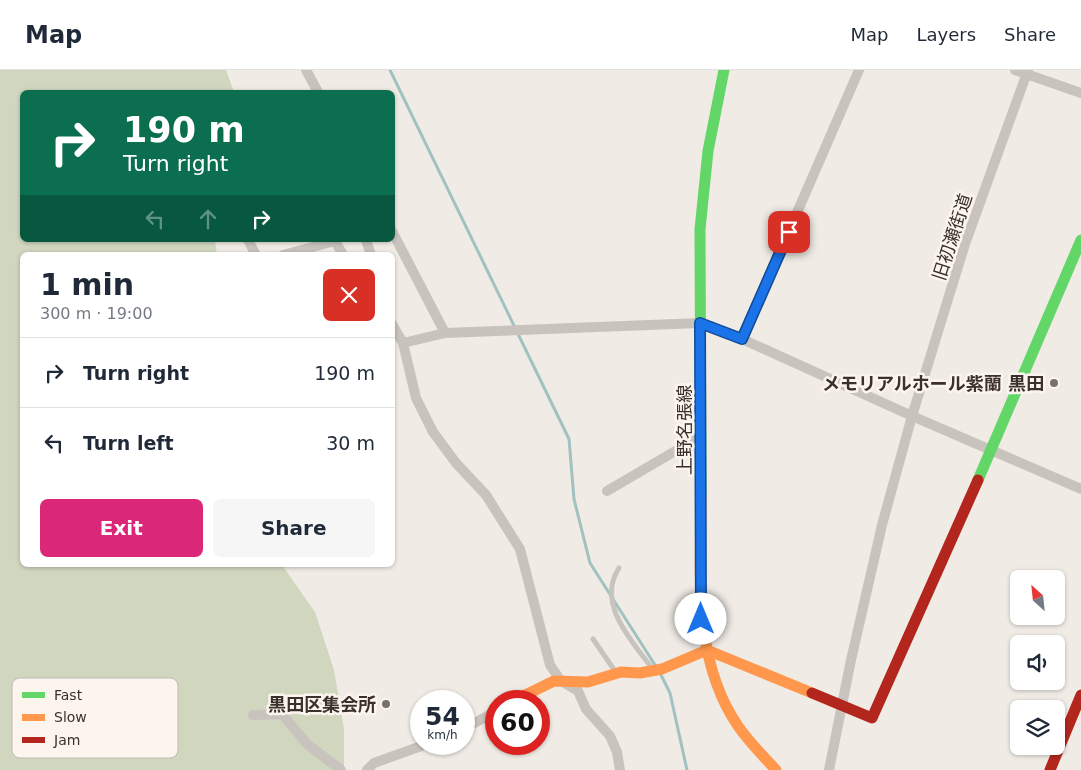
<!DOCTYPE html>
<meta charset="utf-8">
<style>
:root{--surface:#fff;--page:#f6f6f7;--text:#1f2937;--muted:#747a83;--line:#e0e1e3;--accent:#db2777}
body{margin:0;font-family:"DejaVu Sans","Noto Sans JP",sans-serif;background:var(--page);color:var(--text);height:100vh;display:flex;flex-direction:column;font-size:19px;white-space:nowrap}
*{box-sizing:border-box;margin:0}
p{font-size:16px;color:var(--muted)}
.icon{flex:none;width:28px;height:28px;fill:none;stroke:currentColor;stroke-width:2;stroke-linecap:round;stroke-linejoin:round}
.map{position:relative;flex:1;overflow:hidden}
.side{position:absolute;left:20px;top:182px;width:375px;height:315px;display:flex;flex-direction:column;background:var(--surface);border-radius:8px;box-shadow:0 1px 4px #0004}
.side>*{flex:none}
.hud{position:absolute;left:20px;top:20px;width:375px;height:152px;border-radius:8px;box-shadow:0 1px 4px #0004;background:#0b6e4f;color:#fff;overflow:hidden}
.needle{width:32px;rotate:333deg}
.fabs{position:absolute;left:1010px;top:500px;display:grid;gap:10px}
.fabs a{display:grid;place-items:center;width:55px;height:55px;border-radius:8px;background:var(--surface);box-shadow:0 1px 4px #0004;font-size:25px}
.speed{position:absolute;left:410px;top:620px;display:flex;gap:10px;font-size:25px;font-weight:700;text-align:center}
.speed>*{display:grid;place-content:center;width:65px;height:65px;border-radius:50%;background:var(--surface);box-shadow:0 1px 4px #0004;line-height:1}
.speed small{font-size:12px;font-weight:400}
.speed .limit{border:8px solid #d22;background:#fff;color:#111}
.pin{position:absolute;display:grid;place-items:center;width:42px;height:42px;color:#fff;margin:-21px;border-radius:10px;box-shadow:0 2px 8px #0006}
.me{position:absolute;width:55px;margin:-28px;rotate:0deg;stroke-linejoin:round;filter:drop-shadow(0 0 4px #0008)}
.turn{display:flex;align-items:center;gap:18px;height:105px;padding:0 20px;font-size:22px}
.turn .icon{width:65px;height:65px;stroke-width:2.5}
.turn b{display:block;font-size:35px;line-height:42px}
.lanes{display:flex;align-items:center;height:48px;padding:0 20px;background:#0003;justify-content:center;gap:25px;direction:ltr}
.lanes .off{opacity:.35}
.round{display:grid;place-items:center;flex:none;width:52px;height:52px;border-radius:8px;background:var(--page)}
.overview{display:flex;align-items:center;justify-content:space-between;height:85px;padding:0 20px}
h1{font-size:30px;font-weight:700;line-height:38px}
.action{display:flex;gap:10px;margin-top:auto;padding:10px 20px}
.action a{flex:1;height:58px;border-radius:8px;background:var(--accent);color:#fff;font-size:20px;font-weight:700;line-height:58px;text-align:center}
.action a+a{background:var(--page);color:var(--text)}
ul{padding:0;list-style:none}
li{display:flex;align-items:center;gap:15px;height:70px;padding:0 20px;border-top:1px solid var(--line)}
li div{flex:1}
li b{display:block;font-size:19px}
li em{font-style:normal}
header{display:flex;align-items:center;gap:30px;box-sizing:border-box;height:70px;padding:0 25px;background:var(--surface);border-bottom:1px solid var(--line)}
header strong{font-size:24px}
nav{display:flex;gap:28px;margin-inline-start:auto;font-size:18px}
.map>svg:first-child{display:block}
</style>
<header>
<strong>Map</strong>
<nav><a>Map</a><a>Layers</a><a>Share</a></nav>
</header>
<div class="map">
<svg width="1081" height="700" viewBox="0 0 1081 700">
<rect width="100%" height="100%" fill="#f0ebe5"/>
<path fill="#d1d6bf" d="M0,0H226L234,22H22V170H215L217,185H22V495H282L315,542L334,600L344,659V700H0Z"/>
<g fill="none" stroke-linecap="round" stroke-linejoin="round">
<path stroke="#a1c2c1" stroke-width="3" d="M390,0L569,369L574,429L590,493L655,595
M660,603L670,623L687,700"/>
<path stroke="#c9c3be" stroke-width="5" d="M619,498C596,533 631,570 652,598
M593,569L615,601"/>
<path stroke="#c9c3be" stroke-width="10" d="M306,0L318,22
M1015,0L1081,23
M392,161L445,263
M248,170L256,185
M366,170L371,185
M283,185L335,171L343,185
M392,254L403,273L416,328L433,362L456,393L486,425L520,479L550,595L561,611L578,621L586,639L610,666L617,682L620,700
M742,269L859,0
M403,273L445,263L700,253L742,269L912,346L1081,419
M607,421L701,366
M253,645L282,644L307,674L341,700
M464,659L496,641
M367,700L374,693L427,674
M829,700L851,590L882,455L912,346L965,174L1028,0"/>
<path stroke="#63d668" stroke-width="11" d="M978,410L1081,170
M701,425L700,159L708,81L724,0"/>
<path stroke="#ff974d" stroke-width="11" d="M701,425C701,503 692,589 738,656C749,672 763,686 776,700
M513,631L554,611L588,612L621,602L640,603L662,599L707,580L812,623"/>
<path stroke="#b3261e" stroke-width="11" d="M812,623L872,648L978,410
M1050,700L1081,625"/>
</g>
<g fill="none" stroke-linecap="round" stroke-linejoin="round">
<defs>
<path id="route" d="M701,549L700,253L742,269L789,162"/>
</defs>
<use href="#route" stroke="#114b97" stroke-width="12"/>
<use href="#route" stroke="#1a73e8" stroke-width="9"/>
</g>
<g fill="#7a716c" stroke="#fbf5ee" stroke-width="2">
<circle cx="1054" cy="313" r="5"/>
<circle cx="386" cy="634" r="5"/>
</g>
<g text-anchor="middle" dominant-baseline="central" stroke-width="5" stroke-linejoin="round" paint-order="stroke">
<g font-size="18" fill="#3b302b" stroke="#fbf5ee">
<text transform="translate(952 167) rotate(-72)">旧初瀬街道</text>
<text transform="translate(684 360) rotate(-90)">上野名張線</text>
</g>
<g font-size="18" font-weight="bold" fill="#3b302b" stroke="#fbf5ee" text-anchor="end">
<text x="1044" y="313">メモリアルホール紫蘭 黒田</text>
<text x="376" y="634">黒田区集会所</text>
</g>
</g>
<rect x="12" y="608" width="166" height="80" rx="8" fill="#fbf5ee" stroke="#c1bab4" stroke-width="1"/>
<rect x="22" y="622" width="23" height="6" fill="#63d668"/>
<rect x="22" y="644" width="23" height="7" fill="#ff974d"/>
<rect x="22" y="667" width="23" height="6" fill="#b3261e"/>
<g font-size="14" fill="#3b302b">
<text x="54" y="630">Fast</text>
<text x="54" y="652">Slow</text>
<text x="54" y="675">Jam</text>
</g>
</svg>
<div class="fabs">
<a><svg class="needle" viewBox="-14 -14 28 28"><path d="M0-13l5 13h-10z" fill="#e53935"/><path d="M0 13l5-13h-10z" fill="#747a83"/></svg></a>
<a><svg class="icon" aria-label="sound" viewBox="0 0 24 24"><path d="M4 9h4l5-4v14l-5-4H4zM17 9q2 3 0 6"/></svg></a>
<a><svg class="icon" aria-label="layers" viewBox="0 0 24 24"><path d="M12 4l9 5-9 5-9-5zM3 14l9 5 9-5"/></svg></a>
</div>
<div class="speed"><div>54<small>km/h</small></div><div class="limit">60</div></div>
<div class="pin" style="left:789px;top:162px;background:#d93025"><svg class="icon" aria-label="arrive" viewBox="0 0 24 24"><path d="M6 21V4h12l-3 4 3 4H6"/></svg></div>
<svg class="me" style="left:701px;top:549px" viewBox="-20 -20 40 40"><circle r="19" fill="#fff"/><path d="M0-13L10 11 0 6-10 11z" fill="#1a73e8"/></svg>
<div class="hud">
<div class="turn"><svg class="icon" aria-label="right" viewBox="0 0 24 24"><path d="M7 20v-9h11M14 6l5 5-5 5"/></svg><div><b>190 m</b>Turn right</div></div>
<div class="lanes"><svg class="icon off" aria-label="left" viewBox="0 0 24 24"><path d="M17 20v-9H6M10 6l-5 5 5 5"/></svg><svg class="icon off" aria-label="ahead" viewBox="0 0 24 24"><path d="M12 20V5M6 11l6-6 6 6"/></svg><svg class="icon" aria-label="right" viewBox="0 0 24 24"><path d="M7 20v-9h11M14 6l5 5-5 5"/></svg></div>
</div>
<section class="side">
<div class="overview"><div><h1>1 min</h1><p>300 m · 19:00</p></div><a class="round" style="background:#d93025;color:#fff"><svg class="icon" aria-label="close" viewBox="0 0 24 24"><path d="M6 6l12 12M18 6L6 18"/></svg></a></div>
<ul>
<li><svg class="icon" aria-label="right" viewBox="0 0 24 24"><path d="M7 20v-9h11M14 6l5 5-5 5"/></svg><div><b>Turn right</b></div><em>190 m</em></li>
<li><svg class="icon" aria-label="left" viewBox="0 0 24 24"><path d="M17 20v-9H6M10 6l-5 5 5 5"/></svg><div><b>Turn left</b></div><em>30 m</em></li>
</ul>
<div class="action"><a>Exit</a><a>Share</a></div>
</section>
</div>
